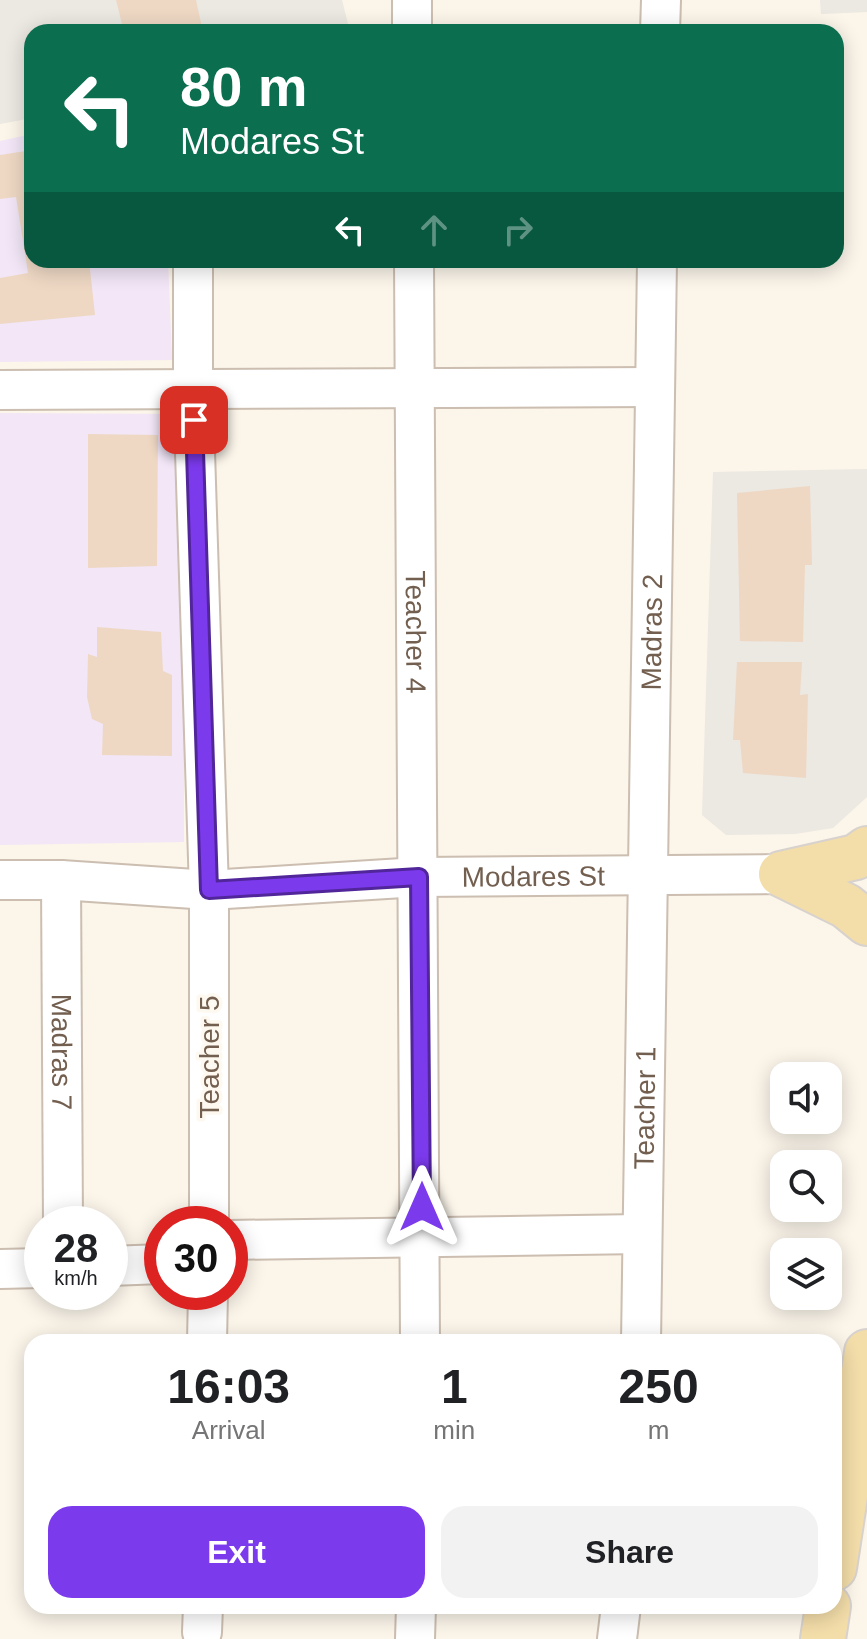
<!DOCTYPE html>
<style>
:root{--surface:#fff;--page:#f2f2f2;--text:#202124;--muted:#757577;--accent:#7c3aed}
body{margin:0;font-family:Arial,sans-serif;background:var(--page);color:var(--text);height:100vh;display:flex;flex-direction:column;font-size:30px;white-space:nowrap}
*{box-sizing:border-box;margin:0}
p{font-size:26px;color:var(--muted)}
.icon{flex:none;width:44px;height:44px;fill:none;stroke:currentColor;stroke-width:2;stroke-linecap:round;stroke-linejoin:round}
.map{position:relative;flex:1;overflow:hidden}
.details{position:absolute;left:24px;top:1334px;width:818px;height:280px;display:flex;flex-direction:column;background:var(--surface);border-radius:24px;box-shadow:0 4px 20px #0003}
.details>*{flex:none}
.guide{position:absolute;left:24px;top:24px;width:820px;height:244px;border-radius:24px;box-shadow:0 4px 20px #0003;background:#0b6e4f;color:#fff;overflow:hidden}
.buttons{position:absolute;left:770px;top:1062px;display:grid;gap:16px}
.buttons a{display:grid;place-items:center;width:72px;height:72px;border-radius:16px;background:var(--surface);box-shadow:0 4px 20px #0003;font-size:40px}
.speed{position:absolute;left:24px;top:1206px;display:flex;gap:16px;font-size:40px;font-weight:700;text-align:center}
.speed>*{display:grid;place-content:center;width:104px;height:104px;border-radius:50%;background:var(--surface);box-shadow:0 4px 20px #0003;line-height:1}
.speed small{font-size:20px;font-weight:400}
.speed .limit{border:12px solid #d22;background:#fff;color:#111}
.pin{position:absolute;display:grid;place-items:center;width:68px;height:68px;color:#fff;margin:-34px;border-radius:16px;box-shadow:0 4px 12px #0006}
.me{position:absolute;width:88px;margin:-44px;rotate:0deg;stroke-linejoin:round;filter:drop-shadow(0 0 6px #0008)}
.turn{display:flex;align-items:center;gap:28px;height:168px;padding:0 24px;font-size:36px}
.turn .icon{width:104px;height:104px;stroke-width:2.5}
.turn b{display:block;font-size:56px;line-height:68px}
.lanes{display:flex;align-items:center;height:76px;padding:0 24px;background:#0003;justify-content:center;gap:40px;direction:ltr}
.lanes .off{opacity:.35}
.eta{display:flex;justify-content:space-evenly;align-items:center;height:136px;text-align:center}
.eta b{font-size:48px;font-weight:600;line-height:56px}
.cta{display:flex;gap:16px;margin-top:auto;padding:16px 24px}
.cta a{flex:1;height:92px;border-radius:24px;background:var(--accent);color:#fff;font-size:32px;font-weight:600;line-height:92px;text-align:center}
.cta a+a{background:var(--page);color:var(--text)}
.map>svg:first-child{display:block}
</style>
<div class="map">
<svg width="867" height="1639" viewBox="0 0 867 1639">
<rect width="100%" height="100%" fill="#fbf5ea"/>
<path fill="#ece8e2" d="M0,0H342L350,32H32V118L0,124Z
M820,0H867V12L821,14Z
M867,469V797L833,828L795,834L726,835L702,815L713,472Z"/>
<path fill="#f2e6f7" d="M32,134V260H168L172,360L0,362V141Z
M0,413L174,414L184,625V842L0,845Z"/>
<path fill="#eed8c4" d="M116,0H196L203,32H124Z
M32,150V260H89L95,315L0,324V278L28,273L16,197L0,199V155Z
M88,434L158,435L157,566L88,568Z
M810,486L812,565H805L803,642L740,641L737,493Z
M97,627L161,632L163,671L172,675V756L102,755L103,724L92,719L87,697L88,654L97,657Z
M737,662H802L800,695L808,694L806,778L743,773L740,740H733Z"/>
<g fill="none" stroke-linecap="round" stroke-linejoin="round">
<defs>
<g id="minor">
<path d="M412,0V32"/>
<path d="M660,32L661,0"/>
<path d="M193,260V389L209,890V1224"/>
<path id="s1" d="M414,260L420,1342"/>
<path d="M0,390L654,387"/>
<path id="s2" d="M0,880H61L209,890L419,877L781,874"/>
<path id="s3" d="M61,880L63,1224"/>
<path d="M230,1240L642,1234"/>
<path d="M110,1266L162,1264"/>
<path d="M0,1269L42,1268"/>
<path d="M207,1342L208,1292"/>
<path id="s4" d="M641,1342L657,260"/>
<path d="M202,1632L203,1606"/>
<path d="M415,1639L416,1606"/>
<path d="M617,1639L621,1606"/>
</g>
<path id="major" d="M781,874L846,906L867,923
M781,874L856,857L867,849
M834,1568L867,1352
M823,1639L828,1606"/>
</defs>
<use href="#minor" stroke="#ccbeb0" stroke-width="42"/>
<use href="#major" stroke="#d8d2ce" stroke-width="48"/>
<use href="#minor" stroke="#fff" stroke-width="38"/>
<use href="#major" stroke="#f3dda9" stroke-width="44"/>
</g>
<g fill="none" stroke-linecap="round" stroke-linejoin="round">
<defs>
<path id="route" d="M194,420L209,890L419,877L422,1207"/>
</defs>
<use href="#route" stroke="#51269a" stroke-width="20"/>
<use href="#route" stroke="#7c3aed" stroke-width="14"/>
</g>
<g text-anchor="middle" dominant-baseline="central" stroke-width="7" stroke-linejoin="round" paint-order="stroke">
<g font-size="28" fill="#735f4f" stroke="#fef9f0">
<text stroke="none"><textPath href="#s4" startOffset="710">Madras 2</textPath></text>
<text stroke="none"><textPath href="#s1" startOffset="372">Teacher 4</textPath></text>
<text stroke="none"><textPath href="#s2" startOffset="534">Modares St</textPath></text>
<text stroke="none"><textPath href="#s3" startOffset="172">Madras 7</textPath></text>
<text transform="translate(209 1057) rotate(-90)">Teacher 5</text>
<text stroke="none"><textPath href="#s4" startOffset="234">Teacher 1</textPath></text>
</g>
</g>
</svg>
<div class="buttons">
<a><svg class="icon" aria-label="sound" viewBox="0 0 24 24"><path d="M4 9h4l5-4v14l-5-4H4zM17 9q2 3 0 6"/></svg></a>
<a><svg class="icon" aria-label="search" viewBox="0 0 24 24"><circle cx="10" cy="10" r="6"/><path d="M15 15l6 6"/></svg></a>
<a><svg class="icon" aria-label="layers" viewBox="0 0 24 24"><path d="M12 4l9 5-9 5-9-5zM3 14l9 5 9-5"/></svg></a>
</div>
<div class="speed"><div>28<small>km/h</small></div><div class="limit">30</div></div>
<div class="pin" style="left:194px;top:420px;background:#d93025"><svg class="icon" aria-label="arrive" viewBox="0 0 24 24"><path d="M6 21V4h12l-3 4 3 4H6"/></svg></div>
<svg class="me" style="left:422px;top:1207px" viewBox="-20 -20 40 40"><path d="M0-17L14 15 0 8-14 15z" fill="#7c3aed" stroke="#fff" stroke-width="4"/></svg>
<div class="guide">
<div class="turn"><svg class="icon" aria-label="left" viewBox="0 0 24 24"><path d="M17 20v-9H6M10 6l-5 5 5 5"/></svg><div><b>80 m</b>Modares St</div></div>
<div class="lanes"><svg class="icon" aria-label="left" viewBox="0 0 24 24"><path d="M17 20v-9H6M10 6l-5 5 5 5"/></svg><svg class="icon off" aria-label="ahead" viewBox="0 0 24 24"><path d="M12 20V5M6 11l6-6 6 6"/></svg><svg class="icon off" aria-label="right" viewBox="0 0 24 24"><path d="M7 20v-9h11M14 6l5 5-5 5"/></svg></div>
</div>
<section class="details">
<div class="eta">
<div><b>16:03</b><p>Arrival</p></div>
<div><b>1</b><p>min</p></div>
<div><b>250</b><p>m</p></div>
</div>
<div class="cta"><a>Exit</a><a>Share</a></div>
</section>
</div>
